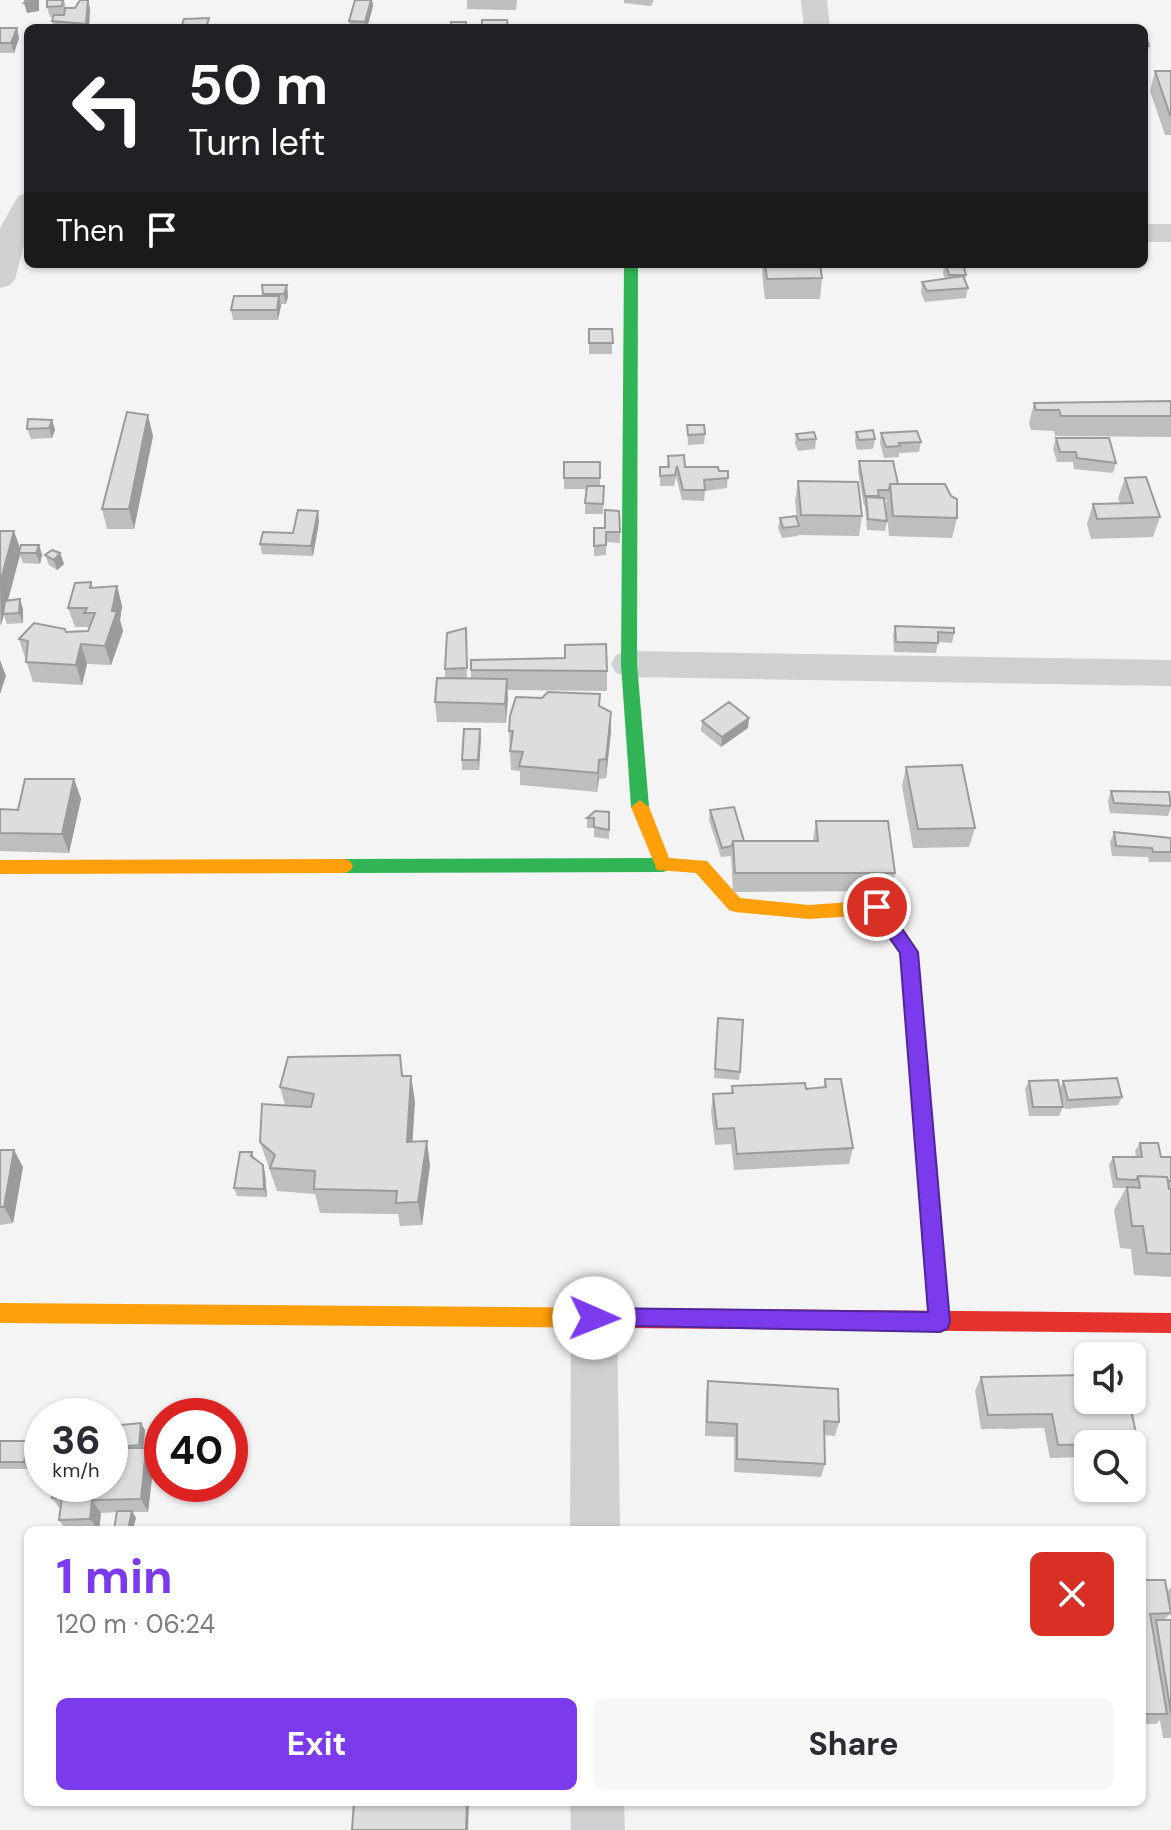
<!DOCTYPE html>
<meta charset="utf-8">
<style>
:root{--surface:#fff;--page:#f7f7f7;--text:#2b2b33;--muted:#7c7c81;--accent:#7c3aed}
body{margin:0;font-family:"DM Sans",sans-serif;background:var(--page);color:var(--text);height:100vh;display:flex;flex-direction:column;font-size:30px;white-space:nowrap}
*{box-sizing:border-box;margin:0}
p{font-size:26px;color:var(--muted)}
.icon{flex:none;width:44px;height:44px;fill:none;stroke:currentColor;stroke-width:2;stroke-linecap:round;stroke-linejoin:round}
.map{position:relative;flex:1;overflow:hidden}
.sheet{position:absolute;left:24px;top:1526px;width:1122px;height:280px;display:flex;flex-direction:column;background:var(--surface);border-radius:12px;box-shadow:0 2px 6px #0004}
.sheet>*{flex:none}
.banner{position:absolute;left:24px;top:24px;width:1124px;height:244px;border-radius:12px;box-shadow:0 2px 6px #0004;background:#202124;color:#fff;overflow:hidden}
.controls{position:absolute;left:1074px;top:1342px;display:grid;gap:16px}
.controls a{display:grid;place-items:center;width:72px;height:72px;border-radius:12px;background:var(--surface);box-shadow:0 2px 6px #0004;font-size:40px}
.speed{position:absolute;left:24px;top:1398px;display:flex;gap:16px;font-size:40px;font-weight:700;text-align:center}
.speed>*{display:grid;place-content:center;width:104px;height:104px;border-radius:50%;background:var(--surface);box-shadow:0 2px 6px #0004;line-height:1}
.speed small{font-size:20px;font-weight:400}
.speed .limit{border:12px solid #d22;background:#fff;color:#111}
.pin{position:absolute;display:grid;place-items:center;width:68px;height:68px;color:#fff;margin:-34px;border:4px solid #fff;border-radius:50%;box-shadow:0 2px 8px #0007}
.me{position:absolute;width:88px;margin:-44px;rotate:91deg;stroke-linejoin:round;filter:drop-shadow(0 0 6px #0008)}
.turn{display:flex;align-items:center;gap:28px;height:168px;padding:0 32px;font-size:36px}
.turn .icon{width:104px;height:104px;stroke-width:2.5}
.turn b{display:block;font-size:56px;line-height:68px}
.then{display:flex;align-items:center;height:76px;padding:0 32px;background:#0003;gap:16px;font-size:30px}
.round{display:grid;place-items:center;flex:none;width:84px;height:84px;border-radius:12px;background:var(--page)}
.head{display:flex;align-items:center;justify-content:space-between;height:136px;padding:0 32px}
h1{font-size:48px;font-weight:700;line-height:60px;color:var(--accent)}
.button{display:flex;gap:16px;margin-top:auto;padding:16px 32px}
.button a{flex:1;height:92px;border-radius:12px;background:var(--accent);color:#fff;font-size:32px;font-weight:700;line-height:92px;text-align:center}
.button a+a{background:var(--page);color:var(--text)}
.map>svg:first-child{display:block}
</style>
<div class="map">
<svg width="1171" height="1830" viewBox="0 0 1171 1830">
<rect width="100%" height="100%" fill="#f4f4f4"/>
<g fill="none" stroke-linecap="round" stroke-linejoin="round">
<path fill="#ced0d2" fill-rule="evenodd" d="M801,0H827L830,28H804Z
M28,193V230L15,279L10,285L0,288V228L18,196Z
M1144,224H1171V242H1144Z
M629,651L1171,660V686L629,677L616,673L611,664L616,655Z
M594,1296L610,1303L617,1318L620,1530H570L571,1318L578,1303Z
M570,1802H624L625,1830H571Z"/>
<path fill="#30b455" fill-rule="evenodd" d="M624,264H638L637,664L649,807L640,814L631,807L621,664Z
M663,858L669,860L672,865L669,870L663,872L344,873L338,871L335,866L338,861L344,859Z
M912,983L919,986L921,991L950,1322L947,1329L940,1332L933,1329L930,1322L903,991L905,986Z"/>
<path fill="#ff9f0a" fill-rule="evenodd" d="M640,800L649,807L669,858L707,861L740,898L809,905L877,900L883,902L918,952L921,991L919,996L912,999L905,996L900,954L872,915L809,919L735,912L729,910L696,873L657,870L631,807Z
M344,859L350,861L353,866L350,871L344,873L0,874V860Z
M0,1303L627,1308L634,1311L637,1318L634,1325L627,1328L0,1323Z"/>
<path fill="#e5322d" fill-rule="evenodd" d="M627,1308L1171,1313V1333L627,1328L620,1325L617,1318L620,1311Z"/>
</g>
<path fill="#bebebf" d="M64,0L66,8H75L88,0L90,9L89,27L99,28H54L52,21L53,17H50L47,7Z
M355,0H372L373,6L367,28H350L349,21Z
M467,0H517L516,10L467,9Z
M624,0H654L651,6L624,3Z
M482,20H507L508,28H482Z
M0,28H17L19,38L14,53H0Z
M1144,36L1149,46L1147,56H1144Z
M1155,71H1171V135H1165L1150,91Z
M674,264H688V267L675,268Z
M763,264H820L822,278L820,299H765L762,274Z
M936,264H963L966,275L965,280L968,288L966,298L925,302L921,293L922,282L945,279L943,273L944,267L939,268Z
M262,285H287L288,296L286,304H281L278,320H233L231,310L263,296Z
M589,329H612V354H589Z
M1171,401V437L1055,436L1054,431L1031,430L1029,423L1034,403Z
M52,420L55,430L52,438L31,439L27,429Z
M687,425L705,434L704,444L688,445Z
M856,432L875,439L873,449L857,450L855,442Z
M881,433L921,442L919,452L899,453V457L884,458L880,443Z
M796,434L816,439L815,449L798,451L795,444Z
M153,436L134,529H107L102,509Z
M1056,438L1116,463L1113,473L1074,469L1073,462H1057L1053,449Z
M668,456L685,467L719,471H728L727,488L705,491L704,501L682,500L676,477L674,486H660V467H667Z
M859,461L957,518L952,538L889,536L886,504L887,500H884L887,521L885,531L867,530L865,506H864L858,471Z
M564,462H600V486H604L603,514H585L586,489H564Z
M1125,478L1160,517L1153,537L1091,539L1087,524L1093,504L1120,503L1118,498Z
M798,481L862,516L859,536L798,535V533V536L782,538L778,528L780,518L797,519L795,501Z
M318,511L319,522L313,556L262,554L260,544L293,533Z
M594,528L620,532V543L606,542V555L594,556Z
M0,531L20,548L39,545L42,555L40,564L23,563L20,555L8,601L23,609V623L7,624L4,615L1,625H0Z
M60,553L64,564L57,570L49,565L45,555Z
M91,582L93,588L117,586L122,606L120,620L123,631L111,665L87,664L82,685L33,682L19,639L66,632L88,631L89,627H75L68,608Z
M895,626L954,633L952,643L938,642L936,653L894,652L893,636Z
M466,628L467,678L471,679V670L607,671V691L507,690L506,723L437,722L435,702L445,678V669Z
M600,706L611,712V731L606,778L599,779L597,792L520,785V771L511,770L509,731Z
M702,721L748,728L721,747L701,731Z
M480,729L479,770H462V760Z
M906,767L975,828L969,847L913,848L902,786Z
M74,779L81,799L69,853L0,851V809L18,810Z
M1111,791L1171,803V807L1168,816L1110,813L1108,801Z
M710,810L744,841H813L816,821L895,873L891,891L733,892L731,856L721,857L709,820Z
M609,812V839L594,837V828H587V818Z
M1114,832L1171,838V862H1149L1148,857L1112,856L1110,842Z
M718,1018L740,1072L739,1080L714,1078Z
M400,1055L403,1076L415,1101L412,1142L430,1165L422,1225L400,1226L398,1214L320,1213L315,1194L277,1191L260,1142L285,1105L280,1087Z
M825,1079L853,1148L849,1164L734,1170L731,1144L715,1145L711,1111L713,1094L731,1093L732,1086L806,1089L823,1088Z
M1029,1081L1060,1089L1063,1081L1122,1097L1118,1105L1065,1109L1061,1094L1063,1107L1059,1116H1029L1025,1089Z
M1140,1143L1161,1157H1171V1277L1134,1275L1131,1249L1120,1248L1114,1210L1126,1188H1113L1109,1165L1113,1157H1136L1135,1151Z
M0,1150L23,1167L13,1223L0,1225Z
M252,1152L254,1158L263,1165L265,1173L267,1197L237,1196L234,1188Z
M981,1377L1138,1443L1132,1451V1444H1088V1457L1050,1458L1044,1428L981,1429L975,1391Z
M708,1381L839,1422L835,1436L824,1435L825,1464L821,1477L734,1472V1437L705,1436L706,1394Z
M141,1423L145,1430L144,1448L154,1461L148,1512H132L136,1518L117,1512L101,1513L99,1530H66L59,1520L61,1510L52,1498L110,1484V1426Z
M0,1441H28L33,1448L29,1469H0Z
M1142,1580L1167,1592L1171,1587V1618L1170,1614L1164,1620H1171V1738H1163L1160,1720L1156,1724H1142Z"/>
<path fill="#9b9b9b" d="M39,0V11L27,13L24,3Z
M88,0L90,9L89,28H87L86,24Z
M371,0H372L373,6L367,28H366L365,22Z
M17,28L19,38L14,53L11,43Z
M940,264H945L944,267L939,268Z
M287,285L288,296L286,304L284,294Z
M279,296L281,306L278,320L277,310Z
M148,415L153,436L134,529L129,509Z
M52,420L55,430L52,438L49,428Z
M318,511L319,522L313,556L311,546Z
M14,531L21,551L19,553L20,555L1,625L0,583Z
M39,545L42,555L40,564L36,553Z
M60,553L64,564L57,570L54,560Z
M117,586L122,606L120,620L123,631L111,665L105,646Z
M20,599L23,609V623L19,613Z
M81,644L87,664L82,685L76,665Z
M0,660L6,676L0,694Z
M507,679L508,699L506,723L505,704Z
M611,712V731L606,778V759Z
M749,718L748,728L721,747L722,737Z
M480,729L481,739L479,770L478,760Z
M599,760V779L597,792L598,773Z
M74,779L81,799L69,853L62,834Z
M411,1076L415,1101L411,1166L407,1142Z
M427,1141L430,1165L422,1225L418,1202Z
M14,1150L23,1167L13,1223L4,1207Z
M263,1165L265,1173L267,1197L264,1189Z
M141,1423L145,1430L143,1452L139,1445Z
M28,1441L33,1448L29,1469L24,1462Z
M146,1448L154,1461L148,1512L141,1499Z
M92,1500L101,1513L99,1530L90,1519Z
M132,1511L136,1518L133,1530H128Z
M467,1802H469L468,1830H466Z"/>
<path fill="#ddddde" stroke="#9b9b9b" stroke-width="2" d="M26,0H37V1L24,3Z
M47,0H63L62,6L47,7Z
M80,0H88L86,24L52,21L54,15H64L65,8H75Z
M355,0H371L365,22L349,21Z
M209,18L206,28H181L184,19Z
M482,20H507L508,26L482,27Z
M451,22H466V28H452Z
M0,28H17L11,43H0Z
M1144,36H1146L1149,46H1144Z
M1155,71H1171V115H1170Z
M765,264H820L822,278L767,279Z
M946,264H963L966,275H949Z
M963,276L968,288L927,291L922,282Z
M262,285H287L284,294H263Z
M234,296H279L277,310H231Z
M589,329H612L613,343H589Z
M1171,401V416H1061L1059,410H1036L1034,403Z
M127,412L148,415L129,509H102Z
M28,419L52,420L49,428L27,429Z
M687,425H704L705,434L688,435Z
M873,430L875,439L859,440L856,432Z
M917,431L921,442L899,443L900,446L886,447L881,433Z
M814,432L816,439L799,440L796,434Z
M1056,438H1109L1116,463L1077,458L1076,452H1060Z
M684,455L685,467H718L719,471H728V478L704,480L705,490H683L677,466L675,475L660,476V467H669L668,456Z
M859,461H893L898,484H890L889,490H878L879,496H865Z
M564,462H600V478H564Z
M1146,477L1160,517L1097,519L1093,504L1133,503L1125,478Z
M798,481L858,482L862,516L801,515Z
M890,484H945L951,496L957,499V518L893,516Z
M587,486H604L603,504L585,503Z
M866,497L884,498L887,521L868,519Z
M298,510L318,511L311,546L260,544L263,532L293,533Z
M605,510L619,511L620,532H606V545L594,546V528H605Z
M796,516L799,526L783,528L780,518Z
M0,531H14L0,583Z
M21,545H39L36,553H19Z
M52,550L60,553L54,560L45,555Z
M91,582L90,588L117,586L112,611H117L105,646L81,644L76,665L26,662L28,641L19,639L34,623L65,629L66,632L88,631L95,613H84L87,608H68L75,583Z
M20,599L19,613L3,614L5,601Z
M895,626L954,628V633L938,632V643L896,642Z
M466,628L467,668L445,669L447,633Z
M606,644L607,671L471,670V660L565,658V645Z
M437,678L507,679L505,704L435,702Z
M548,692L600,694L599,706L611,712L606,759L599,760L598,773L519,766L523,752L510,751L513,731H509L510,716L516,697L542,698Z
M729,702L749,718L722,737L702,721Z
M464,729H480L478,760H462Z
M962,765L975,828L918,829L906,767Z
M25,779H74L62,834L0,833V809L18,810Z
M1111,791L1169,792L1171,806L1114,803Z
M734,807L744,841H733L732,846L722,848L710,810Z
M595,811L609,812V830L594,827V818H587Z
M816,821H888L895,873H735L733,841H818Z
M1114,832L1171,838V852H1153L1152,848L1116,846Z
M718,1018L743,1020L740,1072L715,1069Z
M400,1055L402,1076H411L407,1142L427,1141L418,1202L396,1203L397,1191L314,1189L315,1171L270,1168L275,1155L260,1142L262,1104L311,1107L314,1094L280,1087L288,1057Z
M1117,1078L1122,1097L1068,1100L1063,1081Z
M825,1079H841L853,1148L737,1154L734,1128L717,1129L713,1094L733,1093L732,1086L805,1083L806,1089L826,1087Z
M1058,1080L1063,1107H1033L1029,1081Z
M1140,1143H1158L1161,1157H1171V1181H1168L1167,1177L1138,1176L1136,1180L1117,1179L1113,1157H1142Z
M0,1150H14L4,1207H0Z
M240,1152H252L251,1156L263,1165L264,1189L234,1188Z
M1138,1176L1167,1177L1169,1189H1171V1254L1147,1253L1143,1226H1132L1127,1187L1140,1188Z
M1088,1375V1400H1129L1138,1443L1058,1445L1052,1414L988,1415L981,1377Z
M708,1381L838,1389L839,1422L824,1421L825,1464L737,1459V1424L707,1422Z
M141,1423L139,1445L110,1448V1426Z
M0,1441H28L24,1462H0Z
M110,1448H146L141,1499L92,1500L90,1519L59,1520L62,1497L52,1498L53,1484H110Z
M117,1511H132L128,1530H114Z
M1142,1580H1165L1171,1613L1150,1614L1167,1714H1142Z
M1156,1620H1171V1713Z
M354,1802H467L466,1830H352Z"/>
<path fill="#7c3aed" stroke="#51269a" stroke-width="2" d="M877,900L884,902L918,952L950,1322L947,1329L940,1332L586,1325L583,1318L586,1311L594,1308L928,1312L900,953L868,907Z"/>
</svg>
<div class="controls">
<a><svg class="icon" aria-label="sound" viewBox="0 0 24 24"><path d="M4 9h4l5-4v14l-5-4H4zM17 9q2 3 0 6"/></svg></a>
<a><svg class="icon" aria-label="search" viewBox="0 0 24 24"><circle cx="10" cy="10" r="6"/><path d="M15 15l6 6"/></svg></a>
</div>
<div class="speed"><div>36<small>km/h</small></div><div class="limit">40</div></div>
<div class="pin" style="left:877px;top:907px;background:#d93025"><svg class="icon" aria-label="arrive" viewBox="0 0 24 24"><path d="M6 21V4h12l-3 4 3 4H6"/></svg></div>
<svg class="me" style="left:594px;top:1318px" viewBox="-20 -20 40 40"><circle r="19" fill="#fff"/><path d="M0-13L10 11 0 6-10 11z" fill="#7c3aed"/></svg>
<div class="banner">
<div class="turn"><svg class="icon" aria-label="left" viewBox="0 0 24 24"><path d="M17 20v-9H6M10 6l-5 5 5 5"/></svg><div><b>50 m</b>Turn left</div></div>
<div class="then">Then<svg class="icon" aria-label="arrive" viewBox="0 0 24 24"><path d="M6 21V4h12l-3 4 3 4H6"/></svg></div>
</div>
<section class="sheet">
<div class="head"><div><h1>1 min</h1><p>120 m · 06:24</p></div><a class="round" style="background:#d93025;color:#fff"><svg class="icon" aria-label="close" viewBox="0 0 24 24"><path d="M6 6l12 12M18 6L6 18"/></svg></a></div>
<div class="button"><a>Exit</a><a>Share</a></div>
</section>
</div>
